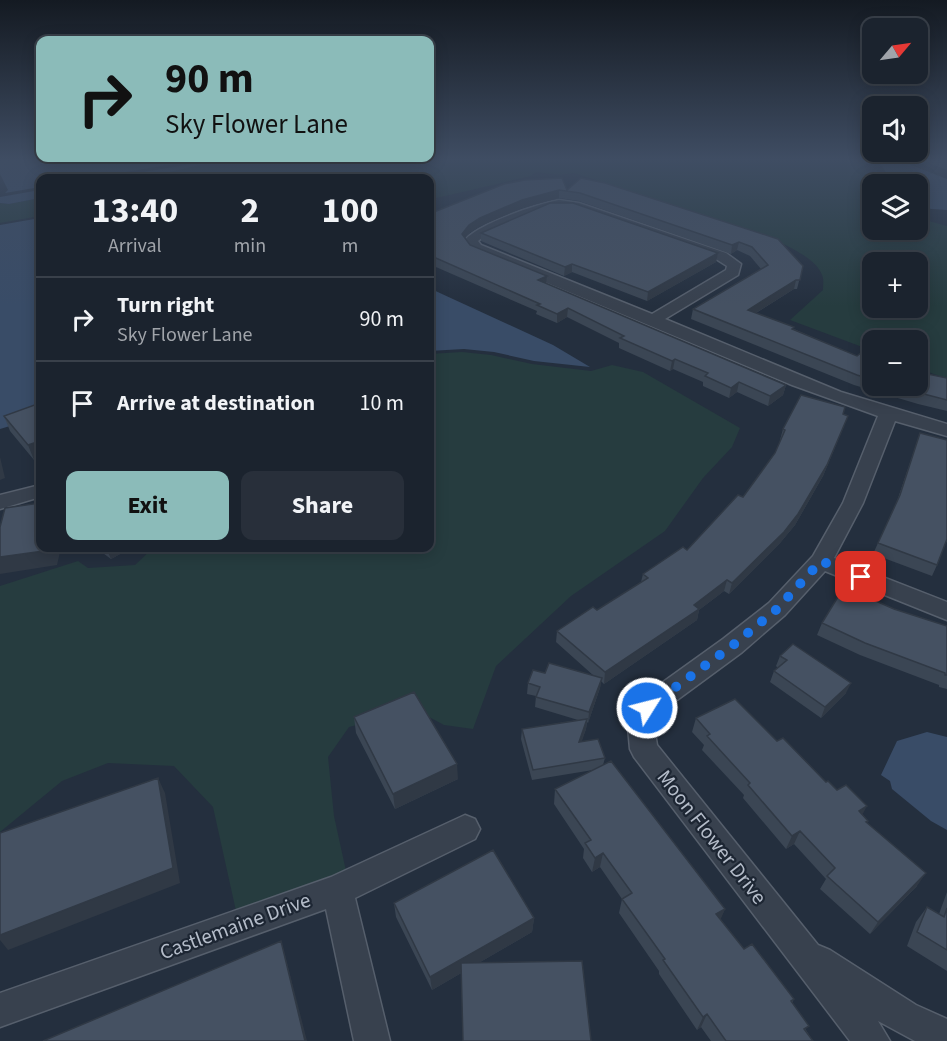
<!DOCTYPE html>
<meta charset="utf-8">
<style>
:root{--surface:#1b232e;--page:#282f3a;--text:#f1f3f6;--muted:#a0a4aa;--line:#39404a;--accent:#8bbbb9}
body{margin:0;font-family:"Source Sans 3",sans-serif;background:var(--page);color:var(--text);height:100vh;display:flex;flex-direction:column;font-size:22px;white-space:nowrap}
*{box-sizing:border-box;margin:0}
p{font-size:20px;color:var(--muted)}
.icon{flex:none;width:33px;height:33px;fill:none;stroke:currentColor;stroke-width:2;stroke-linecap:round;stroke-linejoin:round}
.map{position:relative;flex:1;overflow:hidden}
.drawer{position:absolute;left:36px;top:174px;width:398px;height:378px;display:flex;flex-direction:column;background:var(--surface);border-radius:12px;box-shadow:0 3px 15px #0003,0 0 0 2px var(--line)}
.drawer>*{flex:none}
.guide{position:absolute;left:36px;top:36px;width:398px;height:126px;border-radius:12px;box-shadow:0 3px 15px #0003,0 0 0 2px var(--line);background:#8bbbb9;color:#111;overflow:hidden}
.needle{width:39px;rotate:61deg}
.tools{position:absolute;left:862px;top:18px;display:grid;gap:12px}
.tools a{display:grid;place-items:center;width:66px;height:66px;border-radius:12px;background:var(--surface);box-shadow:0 3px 15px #0003,0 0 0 2px var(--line);font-size:30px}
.pin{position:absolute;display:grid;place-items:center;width:51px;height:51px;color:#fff;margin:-26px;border-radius:12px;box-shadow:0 3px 9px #0006}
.me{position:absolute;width:66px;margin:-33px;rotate:54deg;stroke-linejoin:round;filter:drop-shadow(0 0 4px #0008)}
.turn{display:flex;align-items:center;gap:21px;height:126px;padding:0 30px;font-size:27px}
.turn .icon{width:78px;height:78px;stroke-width:2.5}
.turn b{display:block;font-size:42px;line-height:51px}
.eta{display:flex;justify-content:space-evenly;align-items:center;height:102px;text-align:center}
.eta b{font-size:36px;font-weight:700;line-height:42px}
.button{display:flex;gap:12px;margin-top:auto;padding:12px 30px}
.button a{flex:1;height:69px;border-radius:12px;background:var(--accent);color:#111;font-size:24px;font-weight:700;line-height:69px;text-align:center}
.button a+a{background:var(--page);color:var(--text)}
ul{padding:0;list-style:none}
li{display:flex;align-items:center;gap:18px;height:84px;padding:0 30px;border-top:2px solid var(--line)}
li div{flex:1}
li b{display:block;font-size:22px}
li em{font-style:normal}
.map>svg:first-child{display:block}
</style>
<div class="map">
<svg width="947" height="1041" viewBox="0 0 947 1041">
<rect width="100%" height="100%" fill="#242f3e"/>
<path fill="#263c3f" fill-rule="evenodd" d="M222,160H866L865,168L873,183L859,186L870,193L868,194L873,198V230H918V218L947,226V379L918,368V340H873V351L790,320L823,290C823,285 824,279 822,275C816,256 775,240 758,233L574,173L560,175L536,172L531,176L432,199L429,202V178H143ZM873,262H918V308H873Z
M40,198V216L0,223V203L9,204Z
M462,352L491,355L532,364L591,371L612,365L643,372L740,428L732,447L703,478L665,531L571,596L496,666L473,729L444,725L416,710L349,727L328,757L334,816L346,871L236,911L213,807L174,766L108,763L62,781L0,832V586L78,561L88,568L135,565L153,548H429V354Z"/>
<path fill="#394c67" d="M0,160H197L90,178H40V187L5,193L8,190L0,174Z
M215,160H222L143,178H108Z
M898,160L947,179V210L918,208V184H892L880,162Z
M40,190V198L9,204L0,203V197Z
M40,218V417L0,429V225Z
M429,288L553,345L590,367L534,361L494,352L464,349L429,351Z
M927,732L947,737V830L931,821L892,789L890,781L881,775L897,741Z"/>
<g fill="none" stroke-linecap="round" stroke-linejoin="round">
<defs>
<path id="minor" d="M559,200L579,203L726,253L741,264L738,275L665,319L841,392L947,424V436L895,421L863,503L834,558L947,602V620L825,571L785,615L741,653L658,714L654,727L657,745L818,945L830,950L916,1005L947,1019V1041H915L878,1021L890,1041H850L634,757L630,749L628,727L638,700L723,639L769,603L813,556L843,503L878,416L792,385L471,251L464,241C477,224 537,204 559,200ZM559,208L573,209L716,259L727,266L726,270L652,314L481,245L478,241L483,237L549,209Z
M40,485V497L0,509V495Z
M465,815L475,819L480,829L475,839L355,898L390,1041H354L326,909L0,1027V993L331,877Z"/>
</defs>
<use href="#minor" stroke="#565f6c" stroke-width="3"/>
<use href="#minor" fill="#38414e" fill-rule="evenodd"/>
</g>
<path fill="#3b4654" d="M921,160H947V170Z
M581,178L803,266L797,289H794L756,313L857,356L873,357V386H918L947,378V411L918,404L854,385L691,319L693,309L761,269L750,256L737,250L731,254L579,201L559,198L522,208L480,226L469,233L465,238L470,245L547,276L546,283L786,385L783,395L768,406L737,392L729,398L703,386V382L673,369L670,371L619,348V343L567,317L557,323L536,314L537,311L429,264V214L504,184L567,190Z
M481,233L718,253L716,262L647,301L572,272L564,276L481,241Z
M40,403L34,460L10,431L4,416Z
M843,414L844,426L823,476L795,525L780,543L729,594L724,591L699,610L697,620L604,684L601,681L600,688L588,723L587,722L586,729L581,742L605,758L603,765L725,909L720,919L744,949L794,999L792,1003L806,1030L813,1041H711L701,1027L697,1030L659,974V971L619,913L622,899L600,867L592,872L583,858L584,849L554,804L555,789L593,770L532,780L521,739L522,729L578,720L535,707L536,696L527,694L528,683L545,673L594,676L556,642L557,631L597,610L641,582L643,574L687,550L743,497L775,453L781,440H780L783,429Z
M920,433L947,440V542H946L937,565L932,576L873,554L897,501Z
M96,548H131L111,559Z
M894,609L947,626V689L939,687V685L860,655L817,635L822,623Z
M780,656L846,693L821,718L770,682L774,671L778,668L776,666Z
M354,717L458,779L395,809L356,733Z
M696,718L777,741L826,782L868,821L867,823L917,886L870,934L820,889L826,879L794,844L786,849L743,798L744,795L702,750L704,745L692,732Z
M947,892V971L907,946L916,922L927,907L939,914Z
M394,903L534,918L532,932L432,990L396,917Z"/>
<path fill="#303945" d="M559,190V198L522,208L480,226L469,233L462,242V234L469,225L480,218L522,200Z
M739,242L737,250L731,254L732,245Z
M718,253L716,262L647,301L648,292Z
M572,264V272L564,276L565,267Z
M547,276L546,285L538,280Z
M796,280L794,289L746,319L748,310Z
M568,308L567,317L557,323V314Z
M675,359L673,369L670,371L672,361Z
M739,382L737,392L729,398L731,388Z
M786,385L783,395L768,406L770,396Z
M848,416L823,476L795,525L780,543L729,594L732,583Z
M40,441V458L34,460L28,445Z
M0,457L5,478L0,480Z
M51,548H61L57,565L0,574V557Z
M106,548H131L111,559Z
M727,580L724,591L699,610L697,620L604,684L605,672Z
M602,678L600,688L588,723L589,712Z
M851,683L846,693L821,718L825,707Z
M587,719L586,729L578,753L579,742Z
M457,764L458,779L395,809L393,794Z
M158,778L165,793L180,883L8,950L0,940V935Z
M867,806L860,819L859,811Z
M800,831L794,844L786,849L792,836Z
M603,853L600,867L592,872L595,858Z
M926,873L917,886L870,934L878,922Z
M725,909L719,923L716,914Z
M534,918L532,932L432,990L430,977Z
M281,941L285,955L307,1041H305Z
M707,1014L701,1027L697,1030L703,1017Z"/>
<path fill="#455162" stroke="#303945" stroke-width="1.5" d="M562,178L567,190L581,178L605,183L778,239L803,266L800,280H796L748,310L794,327L792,329L857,356L862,352L873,357V380L857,375L693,309L768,265L752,247L739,242L732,245L580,193L559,190L522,200L480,218L469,225L462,234L470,245L547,276L538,280L786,385L770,396L739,382L731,388L705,376L708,373L675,359L672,361L620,338L624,336L568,308L557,314L537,305L540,304L429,255V214L504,184L525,180Z
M550,203H573L718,253L648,292L572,264L565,267L481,233Z
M918,372L947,378V400L893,386H918Z
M801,395L845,407L843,414L848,416L827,465L798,514L784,532L732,583L727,580L694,605L699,609L605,672L557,631L593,607L597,610L648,578L643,574L683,547L687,550L738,495L743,497L775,453L785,430L783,429Z
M40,403V441L28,445L4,416Z
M920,433L947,440V539L937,565L878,543L900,495Z
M40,503V548H51V550L0,557V527L5,508Z
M844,587L894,609L947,626V675H945V673L865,643L822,623Z
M793,644L851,683L825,707L774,671L787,660L780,656Z
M549,663L602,678L589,712L536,697L540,687L528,683L533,670L545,673Z
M414,692L457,764L393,794L354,717Z
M735,699L777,741L783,738L826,782L828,781L837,790L846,785L867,806L859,811L868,821L866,822L926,873L878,922L827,876L835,868L800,831L792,836L748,785L750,783L707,736L710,734L696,718Z
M587,719L579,742L598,739L605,758L533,770L522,729Z
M611,761L725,909L716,914L744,949L752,944L794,999L791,1001L809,1026L804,1029L813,1041H726L707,1014L703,1017L663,960L665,959L622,899L632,893L603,853L595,858L585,843L591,840L555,789Z
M158,778L173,868L0,935V833Z
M493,850L534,918L430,977L394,903Z
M927,907L944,917L947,908V950L917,932Z
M281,941L305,1041H43Z
M582,961L591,1041H463L461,963Z"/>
<linearGradient id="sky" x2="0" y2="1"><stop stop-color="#141a22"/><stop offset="0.52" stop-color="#3f4d63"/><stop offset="1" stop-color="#3f4d63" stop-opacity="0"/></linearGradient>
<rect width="947" height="306" fill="url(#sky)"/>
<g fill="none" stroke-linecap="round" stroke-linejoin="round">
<path stroke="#1a73e8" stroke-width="10" stroke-dasharray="0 18" d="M647,708L732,646L777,609L821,561L861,577"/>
</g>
<g text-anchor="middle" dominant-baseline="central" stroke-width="4.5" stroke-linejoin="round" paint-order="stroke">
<g font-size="21" fill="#b4bcc9" stroke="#1d2633">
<text transform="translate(712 837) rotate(52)">Moon Flower Drive</text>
<text transform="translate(235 926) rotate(-20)">Castlemaine Drive</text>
</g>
</g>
</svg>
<div class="tools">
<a><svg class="needle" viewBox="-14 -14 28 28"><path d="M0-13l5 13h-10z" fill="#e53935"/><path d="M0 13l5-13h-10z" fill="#a0a4aa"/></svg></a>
<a><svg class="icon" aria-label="sound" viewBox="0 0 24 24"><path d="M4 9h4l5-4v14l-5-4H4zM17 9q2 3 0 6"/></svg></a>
<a><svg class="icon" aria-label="layers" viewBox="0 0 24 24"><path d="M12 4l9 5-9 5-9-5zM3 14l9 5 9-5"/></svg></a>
<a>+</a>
<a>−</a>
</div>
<div class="pin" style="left:861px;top:577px;background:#d93025"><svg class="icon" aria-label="arrive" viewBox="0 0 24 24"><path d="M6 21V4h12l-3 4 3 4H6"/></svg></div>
<svg class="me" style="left:647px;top:708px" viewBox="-20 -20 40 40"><circle r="17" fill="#1a73e8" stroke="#fff" stroke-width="3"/><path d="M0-11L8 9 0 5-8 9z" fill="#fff"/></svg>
<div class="guide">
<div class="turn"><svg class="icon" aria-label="right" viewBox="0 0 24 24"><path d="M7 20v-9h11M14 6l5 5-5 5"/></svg><div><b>90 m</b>Sky Flower Lane</div></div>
</div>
<section class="drawer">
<div class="eta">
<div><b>13:40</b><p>Arrival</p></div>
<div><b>2</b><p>min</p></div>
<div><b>100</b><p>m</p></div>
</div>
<ul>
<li><svg class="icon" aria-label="right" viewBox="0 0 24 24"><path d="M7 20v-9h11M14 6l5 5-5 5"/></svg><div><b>Turn right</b><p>Sky Flower Lane</p></div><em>90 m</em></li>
<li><svg class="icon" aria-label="arrive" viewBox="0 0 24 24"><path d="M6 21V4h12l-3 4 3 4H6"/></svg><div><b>Arrive at destination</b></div><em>10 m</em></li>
</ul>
<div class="button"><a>Exit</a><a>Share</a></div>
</section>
</div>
